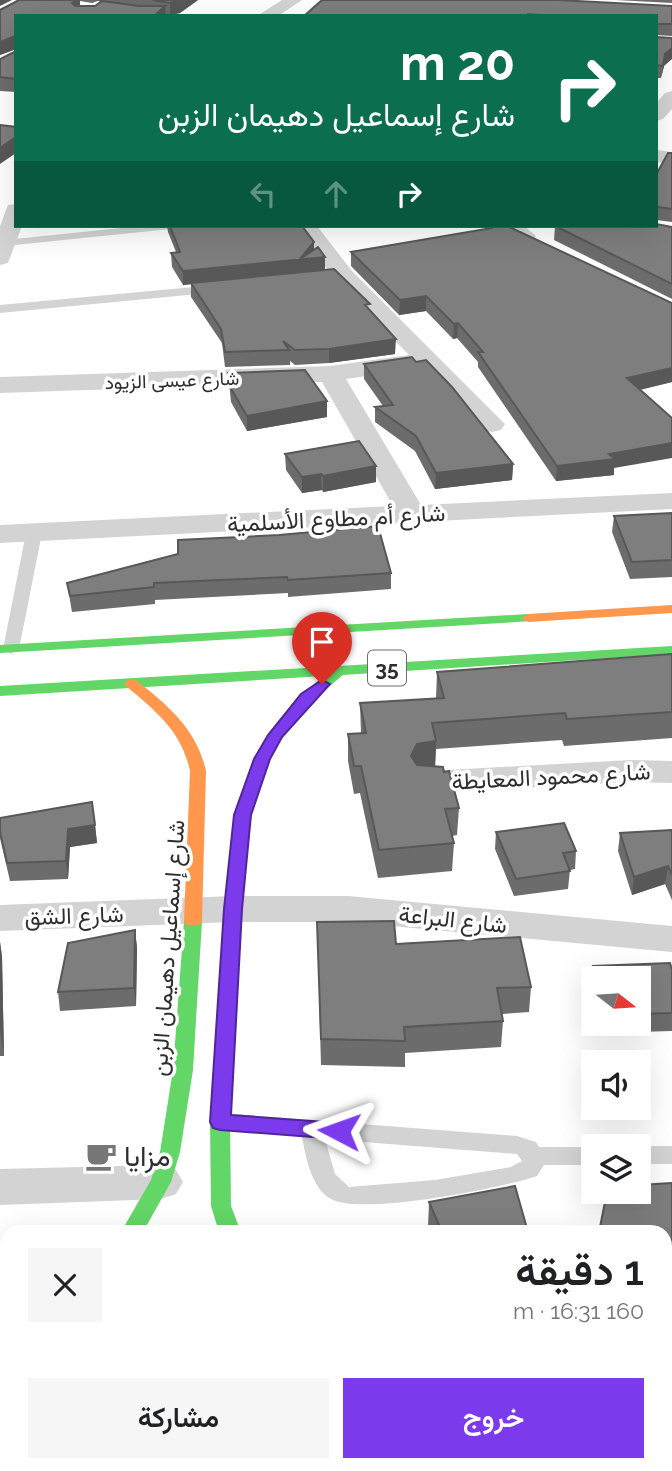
<!DOCTYPE html>
<html lang="ar">
<meta charset="utf-8">
<style>
:root{--surface:#fff;--page:#f6f6f6;--text:#202124;--muted:#757577;--accent:#7c3aed}
body{margin:0;font-family:Raleway,Vazirmatn,sans-serif;background:var(--page);color:var(--text);direction:rtl;height:100vh;display:flex;flex-direction:column;font-size:26px;white-space:nowrap}
*{box-sizing:border-box;margin:0}
p{font-size:23px;color:var(--muted)}
.icon{flex:none;width:38px;height:38px;fill:none;stroke:currentColor;stroke-width:2;stroke-linecap:round;stroke-linejoin:round}
.map{position:relative;flex:1;overflow:hidden;direction:ltr}
.side{position:absolute;left:0px;top:1225px;width:672px;height:247px;display:flex;flex-direction:column;background:var(--surface);border-radius:21px 21px 0 0;box-shadow:0 7px 28px #0002;direction:rtl}
.side>*{flex:none}
.guide{position:absolute;left:14px;top:14px;width:644px;height:214px;border-radius:0px;box-shadow:0 7px 28px #0002;direction:rtl;background:#0b6e4f;color:#fff;overflow:hidden}
.needle{width:46px;rotate:107deg}
.tools{position:absolute;left:581px;top:966px;display:grid;gap:14px}
.tools a{display:grid;place-items:center;width:70px;height:70px;border-radius:0px;background:var(--surface);box-shadow:0 7px 28px #0002;font-size:35px}
.pin{position:absolute;display:grid;place-items:center;width:60px;height:60px;color:#fff;margin:-72px -30px;border-radius:50% 50% 50% 0;rotate:-45deg;box-shadow:0 0 7px #0007}
.pin .icon{rotate:45deg}
.me{position:absolute;width:77px;margin:-38px;rotate:274deg;stroke-linejoin:round;filter:drop-shadow(0 0 5px #0008)}
.turn{display:flex;align-items:center;gap:24px;height:147px;padding:0 28px;font-size:32px}
.turn .icon{width:91px;height:91px;stroke-width:2.5}
.turn b{display:block;font-size:49px;line-height:60px}
.lanes{display:flex;align-items:center;height:66px;padding:0 28px;background:#0003;justify-content:center;gap:35px;direction:ltr}
.lanes .off{opacity:.35}
.round{display:grid;place-items:center;flex:none;width:74px;height:74px;border-radius:0px;background:var(--page)}
.head{display:flex;align-items:center;justify-content:space-between;height:119px;padding:0 28px}
h1{font-size:42px;font-weight:600;line-height:52px}
.primary-button{display:flex;gap:14px;margin-top:auto;padding:14px 28px}
.primary-button a{flex:1;height:80px;border-radius:0px;background:var(--accent);color:#fff;font-size:28px;font-weight:600;line-height:80px;text-align:center}
.primary-button a+a{background:var(--page);color:var(--text)}
.map>svg:first-child{display:block}
</style>
<div class="map">
<svg width="672" height="1471" viewBox="0 0 672 1471">
<rect width="100%" height="100%" fill="#fff"/>
<g fill="none" stroke-linecap="round" stroke-linejoin="round">
<path fill="#d3d3d3" fill-rule="evenodd" d="M140,226H177L171,229L5,246L0,244L5,240Z
M215,285L221,289L219,292L0,313V305Z
M34,528L42,533L19,649L11,654L3,649L26,533Z
M220,1113L517,1136L536,1142L539,1147H593V1165H544L537,1176C502,1188 360,1216 331,1199C311,1188 306,1157 302,1137L212,1128L209,1122L212,1116ZM325,1139L517,1154L522,1161L511,1167L435,1180L349,1187L335,1174Z
M638,1146H672V1164H639Z"/>
<path fill="#d3d3d3" fill-rule="evenodd" d="M282,0H302L278,16H257Z
M672,91V109L663,119L656,121V103L665,93Z
M656,150L672,152V164L656,162Z
M16,204V226H22L8,263L0,265V226L8,205Z
M295,226H317L352,271L505,424L501,430L492,432L483,430L422,368L346,379L421,505L672,493V509L0,543V525L393,506L322,382L0,393V377L330,366L409,355L336,281Z
M498,226H524L536,236L533,241C520,244 506,237 498,226Z
M631,760L672,761V783L631,782L429,793L417,790L412,782L417,774L429,771Z
M233,896H348L672,926V952L348,922H233L0,931V905Z
M161,1165L176,1170L183,1182L176,1194L161,1199L0,1205V1169Z"/>
<path fill="#63d668" fill-rule="evenodd" d="M528,614L533,615L535,618L533,621L0,653V645Z
M672,646V654L343,675L312,701L283,737L270,759L251,815L242,909L230,1122L231,1206L241,1232H219L211,1206L210,1122L224,909L235,815L254,759L268,735L302,695L323,676L0,696V686Z
M193,915L199,917L202,921L193,1070L180,1152L171,1182L143,1232H121L151,1180L160,1152L173,1070L184,921L187,917Z
M7,1369V1406L0,1408V1371Z
M665,1425H672V1447H665Z
M354,1465H378L377,1471H353Z"/>
<path fill="#ff974d" fill-rule="evenodd" d="M672,605V613L528,622L521,618L528,614Z
M132,679L137,681C169,706 197,730 206,771L202,921L199,925H187L184,921L190,771C182,732 156,711 127,687L124,684L127,681Z"/>
</g>
<path fill="#6c6c6c" fill-rule="evenodd" d="M19,0H198L180,13L170,15L166,14V16H16V49L0,55V10ZM80,1L92,3L98,1L101,2L95,6H80Z
M616,0H672V3Z
M672,6V36L656,35V16H304Z
M656,37L664,66L661,78H656Z
M16,51V92L0,91V59Z
M672,153V222L656,220V175Z
M167,226H302L314,242V250L325,257V270L370,311L395,354L329,363L295,365L290,361V365L225,367L222,343L191,297V284L183,285L172,267L171,253L176,252L168,232Z
M384,226H463L462,228Z
M490,226H507L672,303V382L640,390L614,468V475L556,481L478,367V362L457,338L453,339L426,311L399,315L351,266V252L490,228Z
M555,226L672,227V299L554,240Z
M364,364L513,464L512,480L435,489L415,451L375,422V407L383,406L364,379Z
M228,373L327,417L247,431L231,402Z
M285,454L376,482L323,492L322,490L302,493L286,470Z
M672,513V577L630,579L612,532L614,516Z
M391,573V589L288,597V593L155,600V604L72,612L67,583Z
M672,654V738L564,746L562,740L436,749L435,767L444,772L459,808L457,835L452,836L454,843L452,871L378,878L360,793L354,794L348,761V734L361,733L360,703L436,698L437,672Z
M0,818L95,825L97,843L70,847L68,879L10,881L0,838Z
M672,830V900L665,884L632,895L618,851L620,833Z
M496,832L576,851L575,869L570,870L568,889L514,896L495,849Z
M317,922L396,944L531,987L529,1012L502,1014L503,1021L501,1047L405,1053V1067L321,1065Z
M135,930L137,948L136,1006L60,1011L58,992Z
M0,942L2,957L4,1056H0Z
M593,966L672,970V1031L602,1033L599,1024H639V978H593V996L591,984Z
M672,1183V1313H665V1232Z
M429,1202L528,1232H430L428,1227Z"/>
<path fill="#585858" d="M0,0H12L0,6Z
M77,0H80V10L73,16L72,3Z
M180,0H198L180,13L170,15V3Z
M165,6L166,16H154Z
M15,36L16,49L0,55V42Z
M672,48V59L664,66L661,78L665,54Z
M16,137V153L0,164V148Z
M314,242V256L325,257V271L183,285V271Z
M426,296V311L399,315L400,300Z
M458,323L457,338L453,339L454,324Z
M396,339L395,354L329,363V349Z
M672,368V382L625,393L627,378Z
M327,401V417L247,431V416Z
M672,443V458L614,468V475L556,481L557,466L609,454Z
M513,464L512,480L435,489L436,473Z
M376,466V482L323,492V476Z
M321,474L322,490L302,493V477Z
M436,741L435,768L416,771L411,756L417,744Z
M95,825L97,843L70,847L68,879L66,861L68,829Z
M668,866L665,884L632,895L634,877Z
M135,930L137,948L136,1006L134,988Z
M0,942L2,957L4,1056L0,1030Z"/>
<path fill="#7e7e7e" stroke="#585858" stroke-width="2" d="M19,0H77L72,3L75,6H95L102,1L139,6H165L154,16H16V39L15,36L0,42V10Z
M153,0H180L170,3Z
M322,0H558L672,6V24H656V16H550L528,14L527,16H304Z
M656,37L672,38V48L665,54L663,66L656,65Z
M16,51V79L0,77V59Z
M0,125L16,127V137L0,148Z
M668,153H672V209L658,207L656,208V175Z
M656,224L672,227V284L555,226H656Z
M170,226H302L314,242L300,259L318,247L325,257L183,271L171,253L180,252Z
M492,226H507L672,303V368L627,378L672,418V443L609,454L615,459L557,466L478,352H483L458,323L454,324L426,296L400,300L351,252L492,228Z
M334,269L370,304L365,305L396,339L329,349L295,350L283,341L289,350L225,352L221,329L191,283Z
M412,357L416,362L426,360L452,387L513,464L436,473L416,436L375,407L393,405L364,364Z
M305,370L327,401L247,416L230,387L228,373Z
M359,441L376,466L323,476L321,474L302,477L285,454Z
M672,513V560L632,562L614,516Z
M378,526L391,573L288,580L287,577L154,583V587L70,596L67,583L178,554V540L279,535Z
M672,654V712L567,719L565,713L432,723L436,741L417,744L411,756L417,765L443,767L444,772L449,771L459,808L445,809L454,843L379,850L361,766H354L348,734L366,733L360,703L444,698L437,672Z
M92,802L95,825L68,829L66,861L7,863L0,832V818Z
M564,823L576,851L563,853L570,871L516,879L496,832Z
M672,830V875L668,866L634,877L620,833Z
M394,921L396,944L520,937L531,987L497,988L503,1021L404,1027L405,1041L321,1039L317,922Z
M135,930L134,988L58,992L68,943Z
M670,963L672,970V1013L639,1014V978H596L593,966Z
M672,1183V1288H665V1232H599L607,1192H639V1185Z
M515,1186L528,1232H442L429,1202Z"/>
<path fill="#7c3aed" stroke="#51269a" stroke-width="2" d="M322,680L330,684L282,737L270,759L251,815L242,909L231,1115L339,1123L346,1126L349,1131L346,1137L339,1139L220,1130L213,1128L210,1122L224,909L234,815L254,759L268,735L301,694Z"/>
<defs>
<symbol id="cafe-bare" viewBox="-9 -9 18 18"><path d="M-5.5-4.5H6V0H3Q3 3.5 0 3.5H-2.5Q-5.5 3.5-5.5 0ZM3-3.2v2h1.7v-2ZM-6 4.5H4V6H-6Z" fill="#777" stroke="#fff" stroke-width="2.5" paint-order="stroke"/></symbol>
</defs>
<g fill-rule="evenodd">
<use href="#cafe-bare" x="79" y="1134" width="44" height="44"/>
</g>
<g text-anchor="middle" dominant-baseline="central" stroke-width="7" stroke-linejoin="round" paint-order="stroke">
<g font-size="19" fill="#2e2e2e" stroke="#fff">
<text transform="translate(172 380) rotate(-2)">شارع عيسى الزيود</text>
</g>
<rect fill="#fff" stroke="#6d6d6d" stroke-width="2" x="368" y="650.5" width="38" height="35" rx="5"/>
<g font-size="21" font-weight="bold" fill="#2e2e2e">
<text x="387" y="668">35</text>
</g>
<g font-size="23" fill="#2e2e2e" stroke="#fff">
<text transform="translate(336 518) rotate(-3)">شارع أم مطاوع الأسلمية</text>
<text transform="translate(551 776) rotate(-3)">شارع محمود المعايطة</text>
<text transform="translate(74 915) rotate(-2)">شارع الشق</text>
<text transform="translate(453 919) rotate(6)">شارع البراعة</text>
<text transform="translate(167 948) rotate(-86)">شارع إسماعيل دهيمان الزبن</text>
</g>
<g font-size="28" fill="#2e2e2e" stroke="#fff" text-anchor="start">
<text x="124" y="1156">مزايا</text>
</g>
</g>
</svg>
<div class="tools">
<a><svg class="needle" viewBox="-14 -14 28 28"><path d="M0-13l5 13h-10z" fill="#e53935"/><path d="M0 13l5-13h-10z" fill="#757577"/></svg></a>
<a><svg class="icon" aria-label="sound" viewBox="0 0 24 24"><path d="M4 9h4l5-4v14l-5-4H4zM17 9q2 3 0 6"/></svg></a>
<a><svg class="icon" aria-label="layers" viewBox="0 0 24 24"><path d="M12 4l9 5-9 5-9-5zM3 14l9 5 9-5"/></svg></a>
</div>
<div class="pin" style="left:322px;top:684px;background:#d93025"><svg class="icon" aria-label="arrive" viewBox="0 0 24 24"><path d="M6 21V4h12l-3 4 3 4H6"/></svg></div>
<svg class="me" style="left:339px;top:1131px" viewBox="-20 -20 40 40"><path d="M0-17L14 15 0 8-14 15z" fill="#7c3aed" stroke="#fff" stroke-width="4"/></svg>
<div class="guide">
<div class="turn"><svg class="icon" aria-label="right" viewBox="0 0 24 24"><path d="M7 20v-9h11M14 6l5 5-5 5"/></svg><div><b>20 m</b>شارع إسماعيل دهيمان الزبن</div></div>
<div class="lanes"><svg class="icon off" aria-label="left" viewBox="0 0 24 24"><path d="M17 20v-9H6M10 6l-5 5 5 5"/></svg><svg class="icon off" aria-label="ahead" viewBox="0 0 24 24"><path d="M12 20V5M6 11l6-6 6 6"/></svg><svg class="icon" aria-label="right" viewBox="0 0 24 24"><path d="M7 20v-9h11M14 6l5 5-5 5"/></svg></div>
</div>
<section class="side">
<div class="head"><div><h1>1 دقيقة</h1><p>160 m · 16:31</p></div><a class="round"><svg class="icon" aria-label="close" viewBox="0 0 24 24"><path d="M6 6l12 12M18 6L6 18"/></svg></a></div>
<div class="primary-button"><a>خروج</a><a>مشاركة</a></div>
</section>
</div>
